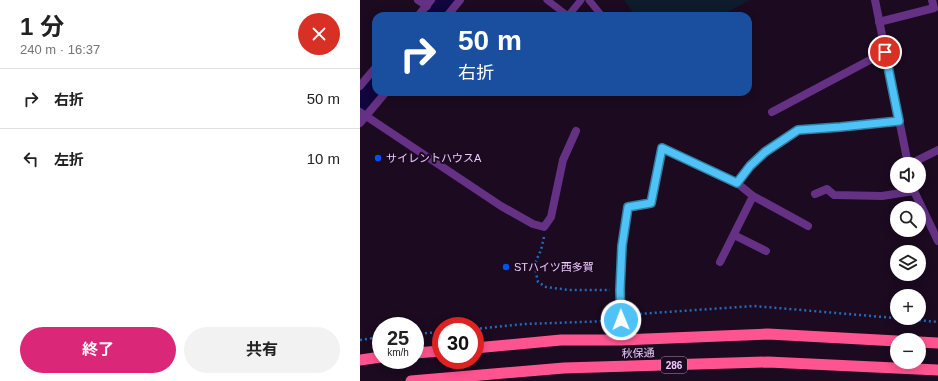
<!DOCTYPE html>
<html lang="ja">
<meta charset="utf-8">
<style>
:root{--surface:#fff;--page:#f2f2f2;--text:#222;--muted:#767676;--line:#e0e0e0;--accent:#db2777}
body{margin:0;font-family:Arial,"Noto Sans JP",sans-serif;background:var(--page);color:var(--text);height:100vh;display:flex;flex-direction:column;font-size:15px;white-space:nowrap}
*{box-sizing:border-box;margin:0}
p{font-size:13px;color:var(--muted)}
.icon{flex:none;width:22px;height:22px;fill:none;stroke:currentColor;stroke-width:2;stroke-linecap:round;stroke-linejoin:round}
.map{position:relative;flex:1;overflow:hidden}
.details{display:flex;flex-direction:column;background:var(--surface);width:360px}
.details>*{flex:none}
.banner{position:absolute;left:12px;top:12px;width:380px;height:84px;border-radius:12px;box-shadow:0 2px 10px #0003;background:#1a4fa0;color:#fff;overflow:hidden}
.fabs{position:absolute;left:530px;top:157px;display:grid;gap:8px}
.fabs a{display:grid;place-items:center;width:36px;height:36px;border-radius:50%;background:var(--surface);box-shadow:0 2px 10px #0003;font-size:20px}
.speed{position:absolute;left:12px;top:317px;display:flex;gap:8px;font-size:20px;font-weight:700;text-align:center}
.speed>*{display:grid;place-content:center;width:52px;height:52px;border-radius:50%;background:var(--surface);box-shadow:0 2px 10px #0003;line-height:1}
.speed small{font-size:10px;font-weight:400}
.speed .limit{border:6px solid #d22;background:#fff;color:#111}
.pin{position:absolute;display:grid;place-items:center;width:34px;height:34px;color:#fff;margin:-17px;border:2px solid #fff;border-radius:50%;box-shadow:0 1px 4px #0007}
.me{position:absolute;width:44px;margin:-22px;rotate:359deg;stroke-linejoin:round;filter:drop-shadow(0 0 3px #0008)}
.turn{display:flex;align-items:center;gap:14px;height:84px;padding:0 20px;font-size:18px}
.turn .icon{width:52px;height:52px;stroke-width:2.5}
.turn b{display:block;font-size:28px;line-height:34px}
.round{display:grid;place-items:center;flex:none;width:42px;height:42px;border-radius:21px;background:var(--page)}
.summary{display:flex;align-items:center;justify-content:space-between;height:68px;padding:0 20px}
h1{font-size:24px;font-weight:700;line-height:30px}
.button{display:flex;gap:8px;margin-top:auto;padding:8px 20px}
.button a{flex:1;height:46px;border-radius:24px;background:var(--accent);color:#fff;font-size:16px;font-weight:700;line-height:46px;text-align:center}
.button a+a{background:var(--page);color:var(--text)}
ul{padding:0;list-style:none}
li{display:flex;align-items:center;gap:12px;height:60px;padding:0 20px;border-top:1px solid var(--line)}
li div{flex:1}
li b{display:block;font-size:15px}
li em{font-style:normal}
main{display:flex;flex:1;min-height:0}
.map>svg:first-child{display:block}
</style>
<main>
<section class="details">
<div class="summary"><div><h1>1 分</h1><p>240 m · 16:37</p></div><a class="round" style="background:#d93025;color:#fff"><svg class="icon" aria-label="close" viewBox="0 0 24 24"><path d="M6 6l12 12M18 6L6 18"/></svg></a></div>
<ul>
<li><svg class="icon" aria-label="right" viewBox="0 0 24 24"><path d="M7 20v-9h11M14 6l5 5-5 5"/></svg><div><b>右折</b></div><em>50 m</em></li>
<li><svg class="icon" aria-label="left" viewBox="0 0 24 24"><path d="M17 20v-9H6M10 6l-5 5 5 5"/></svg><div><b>左折</b></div><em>10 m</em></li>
</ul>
<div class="button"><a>終了</a><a>共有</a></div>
</section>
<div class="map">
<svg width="578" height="381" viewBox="0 0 578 381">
<rect width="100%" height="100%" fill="#1b0a20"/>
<path fill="#0d1b2b" d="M264,0H390L360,16H276Z"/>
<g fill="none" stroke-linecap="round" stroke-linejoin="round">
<path stroke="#11043f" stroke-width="26" d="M75,16L88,0
M0,108L16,88"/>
<path stroke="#216cbb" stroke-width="2.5" stroke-dasharray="2 3" stroke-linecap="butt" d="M184,237L181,250L176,261V273L178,282L186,287L209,290H250
M270,316L278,314L394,306L535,318L578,322
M115,329L165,324L250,321
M55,334L81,332
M0,340L21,337"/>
<path stroke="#643184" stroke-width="7" d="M187,0L208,16
M229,0L242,16
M208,16L221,0"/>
<path stroke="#643184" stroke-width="8" d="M58,0L67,6
M87,16L100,0
M519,22L574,8L572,0
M0,112L141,206L173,224L184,227L191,217L203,160L216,131
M412,112L525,52
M0,123L26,92
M550,164L578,150
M377,183L390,166L405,152L438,130L480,127L539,121
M455,194L467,189L474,195L522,196L554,191
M374,235L406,251
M360,262L393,196
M261,340L260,290L262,246L268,207L291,203L302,148L377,183L393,196L448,226"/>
<path stroke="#643184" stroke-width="8" d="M515,0L548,164
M58,16L71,0
M0,86L16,67
M553,186L554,191L578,241"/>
<path stroke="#ff5490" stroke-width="11" d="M559,342L578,343
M115,348L201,340H261L408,334L537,341
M55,353L81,351
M0,360L21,357
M51,381L204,368L408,362L578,370"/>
</g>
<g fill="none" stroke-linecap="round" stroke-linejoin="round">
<defs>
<path id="route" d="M261,320L260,290L262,246L268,207L291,203L302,148L377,183L390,166L405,152L438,130L480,127L539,121L525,52"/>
</defs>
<use href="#route" stroke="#337fa1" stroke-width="10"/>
<use href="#route" stroke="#4fc3f7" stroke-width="7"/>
</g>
<g fill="#0050f5" stroke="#1b0a20" stroke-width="1.5">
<circle cx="18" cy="158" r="4"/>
<circle cx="146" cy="267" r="4"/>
</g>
<g text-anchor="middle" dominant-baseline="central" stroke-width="4" stroke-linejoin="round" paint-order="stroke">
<rect fill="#1b0a20" stroke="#af90bc" stroke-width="1" x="301" y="357" width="26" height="16" rx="3"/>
<g font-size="10" font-weight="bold" fill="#eecaff">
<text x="314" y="365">286</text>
</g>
<g font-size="11" fill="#eecaff" stroke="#1b0a20" text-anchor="start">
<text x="26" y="158">サイレントハウスA</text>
<text x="154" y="267">STハイツ西多賀</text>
</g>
<g font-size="11" fill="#eecaff" stroke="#1b0a20">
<text transform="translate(278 353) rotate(-2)">秋保通</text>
</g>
</g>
</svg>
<div class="fabs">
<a><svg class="icon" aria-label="sound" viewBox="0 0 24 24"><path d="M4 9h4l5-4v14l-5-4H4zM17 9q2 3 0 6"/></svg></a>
<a><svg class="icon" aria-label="search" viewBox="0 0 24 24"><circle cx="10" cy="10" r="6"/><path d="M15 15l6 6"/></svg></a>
<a><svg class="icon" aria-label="layers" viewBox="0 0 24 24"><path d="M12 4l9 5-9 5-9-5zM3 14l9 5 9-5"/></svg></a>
<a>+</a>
<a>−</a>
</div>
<div class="speed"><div>25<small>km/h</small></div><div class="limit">30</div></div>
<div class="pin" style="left:525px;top:52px;background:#d93025"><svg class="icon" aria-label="arrive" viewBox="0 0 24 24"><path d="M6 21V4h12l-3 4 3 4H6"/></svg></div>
<svg class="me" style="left:261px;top:320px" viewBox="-20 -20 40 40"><circle r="17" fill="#4fc3f7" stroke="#fff" stroke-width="3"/><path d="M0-11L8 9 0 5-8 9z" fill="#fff"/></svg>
<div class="banner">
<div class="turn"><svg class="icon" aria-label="right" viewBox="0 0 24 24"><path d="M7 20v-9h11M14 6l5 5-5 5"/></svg><div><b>50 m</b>右折</div></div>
</div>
</div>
</main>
